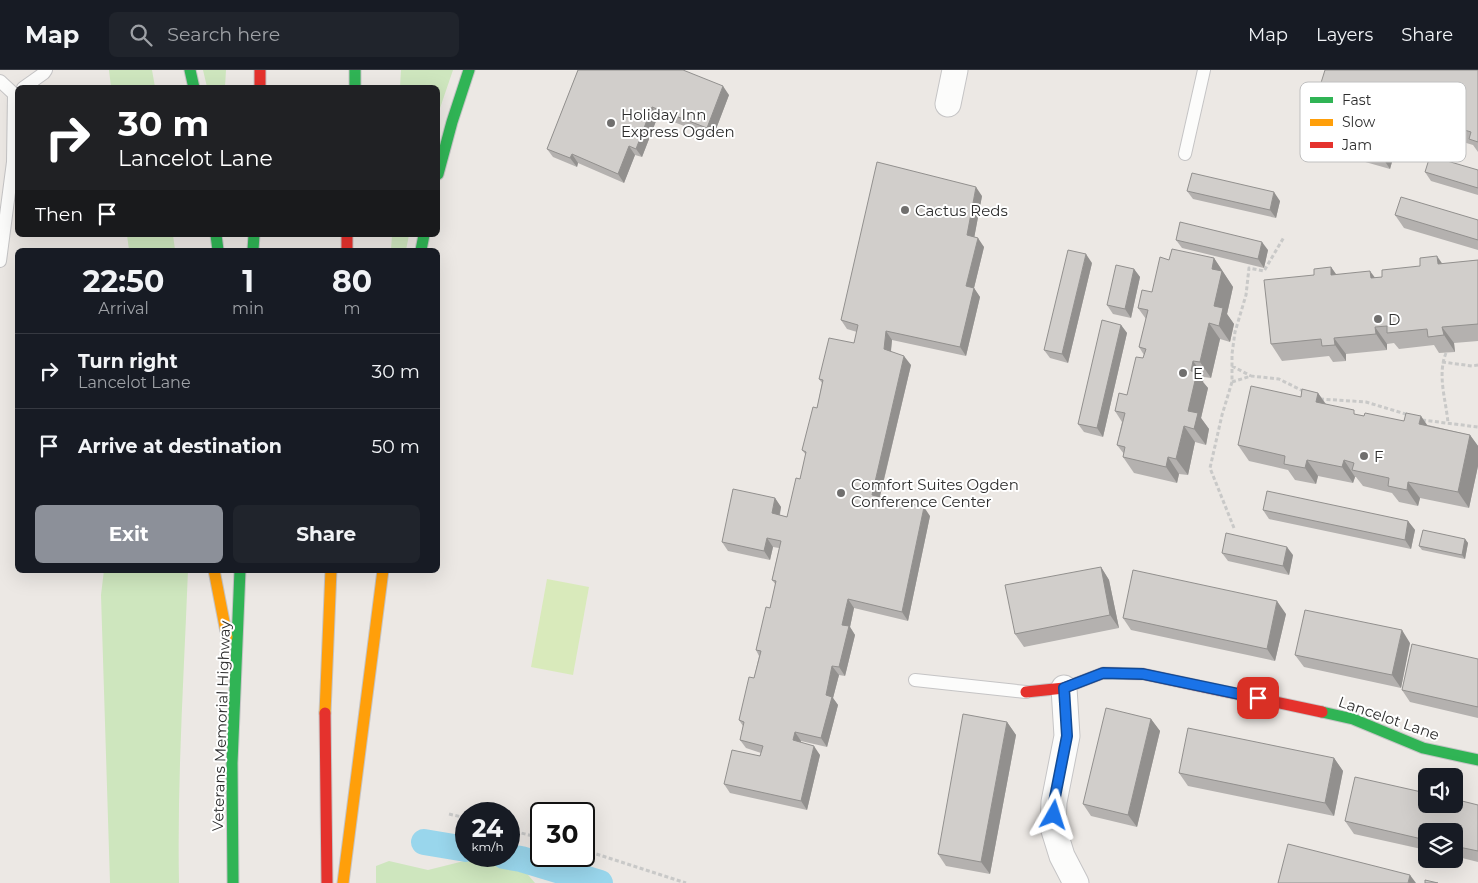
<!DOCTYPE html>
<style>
:root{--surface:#171b24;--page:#20242c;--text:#f1f3f6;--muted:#9ea1a6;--line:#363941;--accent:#8c9099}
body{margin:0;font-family:Montserrat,sans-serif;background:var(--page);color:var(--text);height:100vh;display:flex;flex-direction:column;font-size:19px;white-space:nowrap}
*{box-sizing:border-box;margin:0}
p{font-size:16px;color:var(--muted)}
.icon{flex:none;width:28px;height:28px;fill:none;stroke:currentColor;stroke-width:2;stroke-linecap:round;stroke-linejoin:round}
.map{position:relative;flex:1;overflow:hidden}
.details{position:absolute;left:15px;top:178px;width:425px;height:325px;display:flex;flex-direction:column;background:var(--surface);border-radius:8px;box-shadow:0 5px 20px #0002}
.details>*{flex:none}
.top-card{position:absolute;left:15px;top:15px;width:425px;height:152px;border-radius:8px;box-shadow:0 5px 20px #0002;background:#202124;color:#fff;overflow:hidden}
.buttons{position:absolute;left:1418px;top:698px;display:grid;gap:10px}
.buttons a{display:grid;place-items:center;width:45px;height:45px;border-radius:8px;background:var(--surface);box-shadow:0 5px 20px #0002;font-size:25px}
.speed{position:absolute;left:455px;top:732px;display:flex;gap:10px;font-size:25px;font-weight:700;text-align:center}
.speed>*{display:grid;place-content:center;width:65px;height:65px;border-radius:50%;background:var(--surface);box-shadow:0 5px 20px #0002;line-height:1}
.speed small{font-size:12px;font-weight:400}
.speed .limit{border:2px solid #111;border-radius:8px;background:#fff;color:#111}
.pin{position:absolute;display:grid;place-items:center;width:42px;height:42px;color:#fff;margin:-21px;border-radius:10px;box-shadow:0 2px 8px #0006}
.me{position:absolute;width:55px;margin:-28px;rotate:6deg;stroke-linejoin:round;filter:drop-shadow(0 0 4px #0008)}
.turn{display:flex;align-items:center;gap:18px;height:105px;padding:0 20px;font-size:22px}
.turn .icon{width:65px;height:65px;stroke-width:2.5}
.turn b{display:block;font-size:35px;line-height:42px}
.then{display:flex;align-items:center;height:48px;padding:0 20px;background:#0003;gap:10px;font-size:19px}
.eta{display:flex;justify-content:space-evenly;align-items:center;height:85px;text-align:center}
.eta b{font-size:30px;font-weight:700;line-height:35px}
.primary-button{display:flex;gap:10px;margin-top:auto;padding:10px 20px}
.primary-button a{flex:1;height:58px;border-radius:8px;background:var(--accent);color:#fff;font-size:20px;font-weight:700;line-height:58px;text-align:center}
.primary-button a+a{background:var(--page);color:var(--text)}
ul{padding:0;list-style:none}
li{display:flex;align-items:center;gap:15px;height:75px;padding:0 20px;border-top:1px solid var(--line)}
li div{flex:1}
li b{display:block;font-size:19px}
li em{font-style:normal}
header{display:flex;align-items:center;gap:30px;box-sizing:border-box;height:70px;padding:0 25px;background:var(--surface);border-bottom:1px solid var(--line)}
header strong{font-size:24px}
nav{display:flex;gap:28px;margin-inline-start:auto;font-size:18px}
.search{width:350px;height:45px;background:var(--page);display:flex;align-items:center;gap:12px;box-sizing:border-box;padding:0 18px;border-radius:8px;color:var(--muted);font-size:19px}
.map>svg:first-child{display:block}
</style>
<header>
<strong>Map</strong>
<div class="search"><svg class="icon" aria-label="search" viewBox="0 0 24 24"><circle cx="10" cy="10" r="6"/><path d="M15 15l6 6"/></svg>Search here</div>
<nav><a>Map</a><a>Layers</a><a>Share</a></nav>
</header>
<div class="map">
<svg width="1478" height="813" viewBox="0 0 1478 813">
<rect width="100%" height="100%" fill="#ece8e4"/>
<path fill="#cee6be" d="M109,0H152L155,17H111Z
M203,0H226L225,17H207Z
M401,0H453L438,44V18L400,17Z
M127,165H173L175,180H129Z
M392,165H409L406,180H391Z
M104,500H188C184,604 177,709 179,813H110L101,525Z
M389,791L428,800L464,791L493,792L523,799L535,813H376V796Z"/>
<path fill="#d9eabb" d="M547,509L589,517L573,605L531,597Z"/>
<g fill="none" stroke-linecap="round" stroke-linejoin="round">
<path stroke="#99d6ec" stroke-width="26" d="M424,772L466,779
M504,786L521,789L600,813"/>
<defs>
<path id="lane" d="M0,11L14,24L13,92L0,191
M23,18L44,3L46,0
M1185,84L1204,0
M915,610L1026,622"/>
<path id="street" d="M948,34L955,0
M1064,618L1067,666L1054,732L1053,757L1062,786L1076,813"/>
<path id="fast" d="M190,0L194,18
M355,0V18
M438,104L452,52L469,0
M216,165L218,180
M253,180L254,165
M421,180L424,165
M1322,642L1353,649L1423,678L1478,690
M233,813L232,693L240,500"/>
<path id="slow" d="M214,500L227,567
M325,643L331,500
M343,813L383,500"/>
<path id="jam" d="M260,0V18
M347,165V180
M1026,622L1064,618L1103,603L1143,604L1322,642
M325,643L327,813"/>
</defs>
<use href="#lane" stroke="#c5c4c5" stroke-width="14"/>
<use href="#street" stroke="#c5c4c5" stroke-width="27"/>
<use href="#fast" stroke="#c5c4c5" stroke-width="13"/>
<use href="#slow" stroke="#c5c4c5" stroke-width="13"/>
<use href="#jam" stroke="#c5c4c5" stroke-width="13"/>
<path stroke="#c9c9c8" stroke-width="3" stroke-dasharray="4 2.5" stroke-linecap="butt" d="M1446,283C1437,305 1446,330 1448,353
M1442,292L1472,296L1478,295
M1232,296L1251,306
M1232,312L1251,306L1279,309L1305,322
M1320,329L1366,332L1409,345
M1422,350L1478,357
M1234,458L1210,398L1222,345L1232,312V284L1235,262L1246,225L1249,198L1264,201L1284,167
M449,744L466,748
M509,760L541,768
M584,780L686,813"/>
<use href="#lane" stroke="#fcfcfb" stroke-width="12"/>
<use href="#street" stroke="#fcfcfb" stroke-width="25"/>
<use href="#fast" stroke="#30b455" stroke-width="11"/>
<use href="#slow" stroke="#ff9f0a" stroke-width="11"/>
<use href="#jam" stroke="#e5322d" stroke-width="11"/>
</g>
<path fill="#b4b1af" d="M578,0L729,25L713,67L658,46L642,87L635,85L624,113L578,93L577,97L553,87L547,79Z
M1478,0V82L1473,75L1446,67L1438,56L1435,64L1400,53L1398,60L1378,54L1371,44L1331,32L1320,16Z
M1324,73L1395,81L1390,99L1330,82Z
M1478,100V125L1431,111L1425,102Z
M1187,121L1280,131L1276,148L1193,129Z
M982,126L974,168L984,177L974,218L980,227L966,286L892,270L891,282L911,295L880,427L930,446L908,551L854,538L850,557L855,565L845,606L839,605L833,628L838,635L827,677L801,671V673L820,685L807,740L730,723L724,714L760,686L761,683L746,678L740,670L743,656L739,650L754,608L759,586L756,580L770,538L776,515L772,510L779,478L773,477L770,490L728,481L722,472L775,428L781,437L780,445L787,447L800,409L806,385L802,380L817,338L822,313L819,309L854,273L857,262L847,259L841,250Z
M1395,145L1478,150V180L1404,158Z
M1176,170L1268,180L1264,198L1182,178Z
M1214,188L1233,217L1227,244L1234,254L1230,272L1220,269L1211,308L1204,307L1203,312L1208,318L1201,348L1209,359L1206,375L1195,372L1188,405L1179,404L1177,413L1134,403L1123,387L1124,384L1117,375L1122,352L1115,341L1127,325L1144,285L1139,277L1146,249L1138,238L1152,222L1169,190Z
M1478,190V271L1454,273L1455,282L1439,283L1434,275L1399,279L1394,273L1387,274V280L1346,284V291L1333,292L1329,286L1282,291L1271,274L1314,205L1331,197L1336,204L1375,208L1382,207L1442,194Z
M1092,193L1068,293L1050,288L1044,280Z
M1134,199L1140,207L1131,248L1113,244L1107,235Z
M1121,255L1127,263L1103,367L1084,362L1078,354Z
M1318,323L1326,334L1357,345L1404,351L1428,355L1470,365L1478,376V396L1469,438L1420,428L1418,436L1399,432L1392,423L1363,416L1356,407H1355L1353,413L1318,406L1316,414L1295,410L1288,400L1249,391L1238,375L1301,327Z
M1263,440L1408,451L1415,460L1411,479L1269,449Z
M1465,469L1468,473L1465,489L1422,480L1419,476Z
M1222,483L1293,485L1289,505L1228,491Z
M1101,497L1109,510L1119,558L1024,577L1015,564Z
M1286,544L1275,591L1131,560L1123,548Z
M1410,573L1401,618L1304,597L1295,585Z
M1478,589V648L1410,632L1402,620Z
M1151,649L1160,661L1137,757L1091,746L1083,734Z
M1007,652L1016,665L990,804L946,796L938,784Z
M1334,688L1343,701L1334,746L1188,716L1179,703Z
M1478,735V792L1454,786V761H1426V780L1354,764L1345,751Z"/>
<path fill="#92908e" d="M723,16L729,25L713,67L707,58Z
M652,37L658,46L642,87L636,79Z
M1389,37L1400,53L1398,60L1387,44Z
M1427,40L1438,56L1435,64L1424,48Z
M1389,72L1395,81L1390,99L1384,90Z
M629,76L635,85L624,113L618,104Z
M572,84L578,93L577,97L570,88Z
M976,117L982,126L973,174L967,165Z
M1274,122L1280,131L1276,148L1270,140Z
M978,168L984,177L974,218L980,227L966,286L960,277L966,216Z
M1262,172L1268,180L1264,198L1258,189Z
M1086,184L1092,193L1068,293L1062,284Z
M1437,186L1448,202L1438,194Z
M1214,188L1233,217L1227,244L1234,254L1230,272L1219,256L1214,236L1212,199Z
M1331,197L1342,213L1331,205Z
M1134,199L1140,207L1131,248L1125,239Z
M1370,201L1382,217L1371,208Z
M1209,253L1220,269L1211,308L1200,292Z
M1121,255L1127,263L1103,367L1097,358Z
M1375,257L1387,274V280L1376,264Z
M1442,257L1454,273L1455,282L1444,265Z
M886,261L892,270L890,288L884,279Z
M1334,268L1346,284V291L1335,275Z
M904,286L911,295L878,434L872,425Z
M1193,291L1204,307L1203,312L1208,318L1201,348L1209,359L1206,375L1194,359L1188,341L1191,301Z
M1318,323L1329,339L1316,332Z
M1421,346L1432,362L1419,354Z
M1184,356L1195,372L1188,405L1176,389Z
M1470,365L1478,376V396L1469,438L1458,422Z
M1168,387L1179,404L1177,413L1166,397Z
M1307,390L1318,406L1316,414L1305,398Z
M1344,390L1355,407L1353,413L1342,397Z
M1408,412L1420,428L1418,436L1407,420Z
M775,428L781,437L778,452L772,443Z
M924,437L930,446L908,551L902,542Z
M1408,451L1415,460L1411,479L1405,470Z
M767,468L773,477L770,490L764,481Z
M1465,469L1468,473L1465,489L1462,485Z
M1287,477L1293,485L1289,505L1283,496Z
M1101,497L1109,510L1119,558L1110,545Z
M848,529L854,538L850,557L855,565L845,606L839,597L842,555Z
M1277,531L1286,544L1275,591L1267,579Z
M1402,560L1410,573L1401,618L1392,605Z
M832,596L839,605L833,628L838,635L827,677L821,668L826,625Z
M1151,649L1160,661L1137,757L1128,745Z
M1007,652L1016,665L990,804L981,792Z
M795,662L801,671L799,679L793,670Z
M814,676L820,685L807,740L801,731Z
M1334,688L1343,701L1334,746L1325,733Z
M1410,805L1416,813H1408Z"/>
<path fill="#d1cecb" stroke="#92908e" d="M578,0H683L723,16L707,58L652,37L636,79L629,76L618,104L572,84L570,88L547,79Z
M1325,0H1478V72L1469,69L1471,62L1435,51L1437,43L1427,40L1424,48L1389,37L1387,44L1367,38L1369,30L1320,16Z
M1430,86L1478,100V118L1425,102Z
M877,92L976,117L967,165L978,168L966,216L974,218L960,277L886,261L884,279L904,286L872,425L924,437L902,542L848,529L842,555L849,556L839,597L832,596L826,625L832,627L821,668L795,662L793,670L814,676L801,731L724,714L732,680L760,686L763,676L740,670L744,652L739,650L749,607L754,608L761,581L756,580L766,537L770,538L776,511L772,510L781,471L767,468L764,481L722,472L733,419L775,428L772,443L787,447L796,408L800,409L806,382L802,380L813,337L817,338L823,310L819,309L829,268L854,273L858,255L841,250Z
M1192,103L1274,122L1270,140L1187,121Z
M1401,127L1478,150V170L1395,145Z
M1180,152L1262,172L1258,189L1176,170Z
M1172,179L1214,188L1212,199L1222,201L1214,236L1223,238L1219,256L1209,253L1200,292L1193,291L1191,301L1197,302L1188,341L1198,343L1194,359L1184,356L1176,389L1168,387L1166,397L1123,387L1125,377L1117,375L1125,343L1115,341L1119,323L1127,325L1136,287L1143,288L1146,279L1139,277L1148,240L1138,238L1142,220L1152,222L1160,187L1169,190Z
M1068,180L1086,184L1062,284L1044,280Z
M1437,186L1438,194L1478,190V254L1442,257L1444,265L1428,267L1427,259L1387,263V256L1375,257L1376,264L1334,268L1335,275L1322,276L1321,269L1271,274L1264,210L1314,205V199L1331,197V205L1370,201L1371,208L1382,207V200L1420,196V188Z
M1116,195L1134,199L1125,239L1107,235Z
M1102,250L1121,255L1097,358L1078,354Z
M1251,316L1301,327L1302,319L1318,323L1316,332L1354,340V344L1364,346L1365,343L1404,351L1406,343L1421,346L1419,354L1470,365L1458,422L1408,412L1407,420L1388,416L1389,408L1352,400L1354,393L1344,390L1342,397L1307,390L1305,398L1284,394L1285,386L1238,375Z
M1267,421L1408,451L1405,470L1263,440Z
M1423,460L1465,469L1462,485L1419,476Z
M1226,463L1287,477L1283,496L1222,483Z
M1101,497L1110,545L1015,564L1005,515Z
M1133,500L1277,531L1267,579L1123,548Z
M1305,540L1402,560L1392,605L1295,585Z
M1412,574L1478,589V637L1402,620Z
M1106,638L1151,649L1128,745L1083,734Z
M963,644L1007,652L981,792L938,784Z
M1188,658L1334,688L1325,733L1179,703Z
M1355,707L1426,723V734H1454V729L1478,735V781L1454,776V761H1426V770L1345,751Z
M1288,774L1410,805L1408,813H1278Z
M1425,810L1438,813H1425Z"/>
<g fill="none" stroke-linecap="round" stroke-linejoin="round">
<defs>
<path id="route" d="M1054,745V732L1067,666L1064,618L1103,603L1143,604L1258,628"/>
</defs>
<use href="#route" stroke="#114b97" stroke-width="12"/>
<use href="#route" stroke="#1a73e8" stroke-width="9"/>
</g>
<g fill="#706f6e" stroke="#fff" stroke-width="2">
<circle cx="611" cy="53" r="5"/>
<circle cx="905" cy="140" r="5"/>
<circle cx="1378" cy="249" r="5"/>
<circle cx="1183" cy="303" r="5"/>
<circle cx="1364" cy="386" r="5"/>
<circle cx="841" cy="423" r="5"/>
</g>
<g text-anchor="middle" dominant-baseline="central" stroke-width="4" stroke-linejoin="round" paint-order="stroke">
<g font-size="15" fill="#2e2e2e" stroke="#fff" text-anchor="start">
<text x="621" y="44">Holiday Inn<tspan x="621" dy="17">Express Ogden</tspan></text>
<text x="915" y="140">Cactus Reds</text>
<text x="1388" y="249">D</text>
<text x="1193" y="303">E</text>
<text x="1374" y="386">F</text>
<text x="851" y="414">Comfort Suites Ogden<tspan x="851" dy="17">Conference Center</tspan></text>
</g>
<g font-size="15" fill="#2e2e2e" stroke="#fff">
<text transform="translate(1389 648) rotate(19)">Lancelot Lane</text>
<text transform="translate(221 656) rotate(-88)">Veterans Memorial Highway</text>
</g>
</g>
<rect x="1300" y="12" width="166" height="80" rx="8" fill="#fff" stroke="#c0c0c0" stroke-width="1"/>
<rect x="1310" y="27" width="23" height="6" fill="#30b455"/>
<rect x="1310" y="49" width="23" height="7" fill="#ff9f0a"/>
<rect x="1310" y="72" width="23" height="6" fill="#e5322d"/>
<g font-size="14" fill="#2e2e2e">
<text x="1342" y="35">Fast</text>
<text x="1342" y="57">Slow</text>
<text x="1342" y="80">Jam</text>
</g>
</svg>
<div class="buttons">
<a><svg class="icon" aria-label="sound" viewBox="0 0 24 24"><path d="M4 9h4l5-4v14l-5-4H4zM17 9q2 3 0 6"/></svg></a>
<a><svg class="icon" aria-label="layers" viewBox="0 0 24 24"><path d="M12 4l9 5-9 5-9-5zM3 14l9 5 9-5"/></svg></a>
</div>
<div class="speed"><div>24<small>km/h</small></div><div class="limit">30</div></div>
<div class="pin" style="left:1258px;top:628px;background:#d93025"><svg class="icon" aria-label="arrive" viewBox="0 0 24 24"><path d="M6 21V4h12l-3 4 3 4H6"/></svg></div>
<svg class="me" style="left:1054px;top:745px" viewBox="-20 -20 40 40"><path d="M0-17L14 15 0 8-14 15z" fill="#1a73e8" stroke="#fff" stroke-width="4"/></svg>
<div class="top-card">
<div class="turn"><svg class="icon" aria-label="right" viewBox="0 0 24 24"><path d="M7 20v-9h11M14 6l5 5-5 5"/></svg><div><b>30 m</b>Lancelot Lane</div></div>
<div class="then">Then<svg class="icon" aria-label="arrive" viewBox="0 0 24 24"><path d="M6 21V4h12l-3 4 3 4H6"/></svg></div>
</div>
<section class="details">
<div class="eta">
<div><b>22:50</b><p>Arrival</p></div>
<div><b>1</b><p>min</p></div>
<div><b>80</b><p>m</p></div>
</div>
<ul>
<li><svg class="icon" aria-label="right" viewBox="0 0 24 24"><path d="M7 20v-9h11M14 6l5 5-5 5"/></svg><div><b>Turn right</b><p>Lancelot Lane</p></div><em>30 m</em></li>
<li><svg class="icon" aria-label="arrive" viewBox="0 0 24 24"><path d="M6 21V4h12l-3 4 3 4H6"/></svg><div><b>Arrive at destination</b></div><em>50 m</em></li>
</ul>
<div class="primary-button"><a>Exit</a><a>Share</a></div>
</section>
</div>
